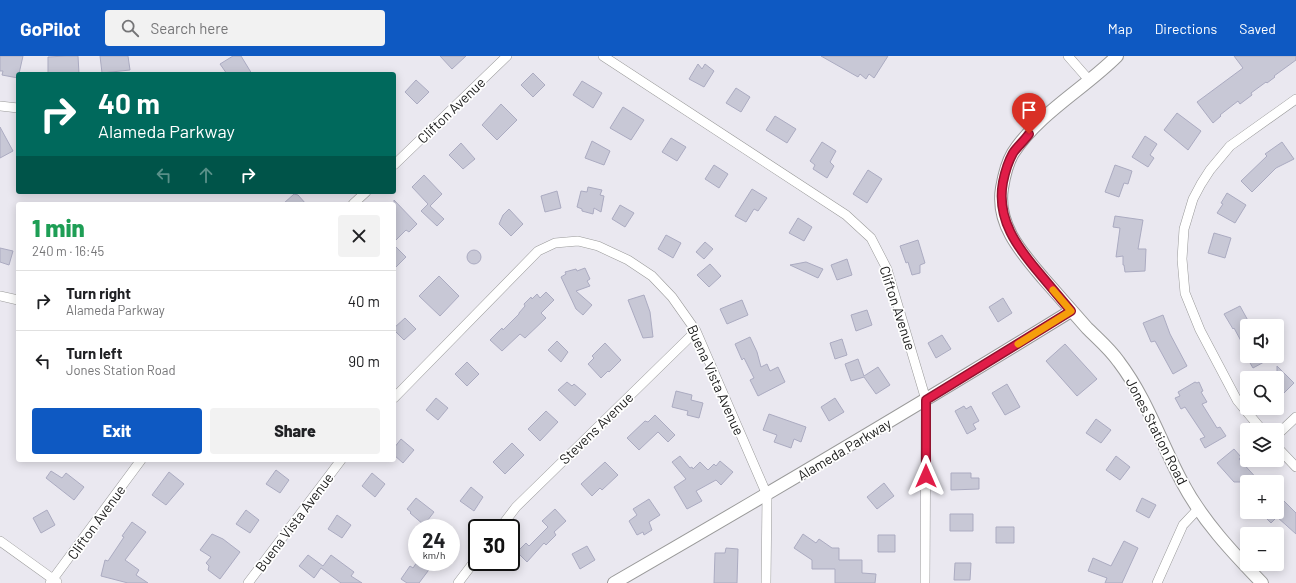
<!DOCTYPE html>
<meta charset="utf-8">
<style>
:root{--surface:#fff;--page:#f2f2f2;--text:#202124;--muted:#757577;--line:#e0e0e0;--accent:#0e59c2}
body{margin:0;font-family:Barlow,sans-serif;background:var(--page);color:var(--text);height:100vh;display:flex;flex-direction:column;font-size:15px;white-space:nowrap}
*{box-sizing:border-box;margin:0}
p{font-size:13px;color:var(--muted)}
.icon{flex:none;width:22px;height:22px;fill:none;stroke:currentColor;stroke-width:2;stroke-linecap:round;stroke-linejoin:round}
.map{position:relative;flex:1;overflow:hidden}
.drawer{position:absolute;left:16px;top:146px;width:380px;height:260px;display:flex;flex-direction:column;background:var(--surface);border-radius:4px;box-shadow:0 2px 10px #0003}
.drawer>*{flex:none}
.guide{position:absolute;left:16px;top:16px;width:380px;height:122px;border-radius:4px;box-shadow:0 2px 10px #0003;background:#00695c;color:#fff;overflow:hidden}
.tools{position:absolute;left:1240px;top:263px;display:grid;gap:8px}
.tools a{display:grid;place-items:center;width:44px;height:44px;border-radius:4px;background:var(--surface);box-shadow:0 2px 10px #0003;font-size:20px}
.speed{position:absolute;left:408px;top:463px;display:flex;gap:8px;font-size:20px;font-weight:700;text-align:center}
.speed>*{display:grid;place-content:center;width:52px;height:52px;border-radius:50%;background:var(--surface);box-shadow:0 2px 10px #0003;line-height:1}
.speed small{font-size:10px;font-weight:400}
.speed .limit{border:2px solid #111;border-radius:6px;background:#fff;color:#111}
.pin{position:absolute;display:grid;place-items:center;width:34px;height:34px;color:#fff;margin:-41px -17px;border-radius:50% 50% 50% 0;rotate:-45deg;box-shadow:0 0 4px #0007}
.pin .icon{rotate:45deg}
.me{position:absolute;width:44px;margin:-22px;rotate:0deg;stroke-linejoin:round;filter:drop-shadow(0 0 3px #0008)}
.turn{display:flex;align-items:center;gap:14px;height:84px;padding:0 16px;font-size:18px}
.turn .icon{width:52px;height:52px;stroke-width:2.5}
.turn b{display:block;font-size:28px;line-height:34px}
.lanes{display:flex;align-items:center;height:38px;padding:0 16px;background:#0003;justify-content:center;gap:20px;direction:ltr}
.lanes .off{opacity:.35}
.round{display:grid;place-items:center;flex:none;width:42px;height:42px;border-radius:4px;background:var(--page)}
.summary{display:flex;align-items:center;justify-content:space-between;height:68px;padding:0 16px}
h1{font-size:24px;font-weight:800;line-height:30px;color:#1e9e55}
.cta{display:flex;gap:8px;margin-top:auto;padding:8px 16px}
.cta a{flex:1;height:46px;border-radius:4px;background:var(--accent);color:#fff;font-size:16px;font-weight:800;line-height:46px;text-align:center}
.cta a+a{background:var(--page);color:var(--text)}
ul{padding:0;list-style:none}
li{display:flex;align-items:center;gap:12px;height:60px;padding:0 16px;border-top:1px solid var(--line)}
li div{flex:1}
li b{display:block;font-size:15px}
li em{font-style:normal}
header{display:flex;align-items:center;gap:24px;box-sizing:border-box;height:56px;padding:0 20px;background:var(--accent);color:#fff}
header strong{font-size:19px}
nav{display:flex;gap:22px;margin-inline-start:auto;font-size:14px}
.search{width:280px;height:36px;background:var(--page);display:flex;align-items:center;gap:10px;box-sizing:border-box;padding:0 14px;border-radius:4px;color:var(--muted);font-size:15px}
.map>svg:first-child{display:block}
</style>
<header>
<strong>GoPilot</strong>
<div class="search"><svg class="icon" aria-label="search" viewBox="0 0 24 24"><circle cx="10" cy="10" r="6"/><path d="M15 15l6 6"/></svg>Search here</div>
<nav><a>Map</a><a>Directions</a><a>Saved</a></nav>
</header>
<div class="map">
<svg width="1296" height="527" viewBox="0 0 1296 527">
<rect width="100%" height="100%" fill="#eae8f0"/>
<path fill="#c8c8d6" stroke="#ababc1" d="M0,0H23L18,22L2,19L3,15H0Z
M66,0H78L79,18H48V1Z
M100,0H128L130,14L102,17Z
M233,0H241L252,18H227L220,8Z
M440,0H466L452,13Z
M821,0H888L874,22L869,18L866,23L860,18L858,21Z
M1234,0H1296V4L1274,20L1275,21L1267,27L1266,26L1251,37L1252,39L1240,48L1238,45L1220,59L1221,60L1213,67L1197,46L1243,12Z
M698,8L702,13L705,8L714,15L704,31L689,23Z
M533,17L545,29L533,41L521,29Z
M416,24L429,36L417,48L405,36Z
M582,25L602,37L593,52L573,39Z
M736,32L750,41L741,56L726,47Z
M501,48L517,64L497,84L482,69Z
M623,51L644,64L631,84L610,72Z
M1177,57L1201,75L1188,94L1164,74Z
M775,60L796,73L787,87L766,74Z
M0,71L13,95L0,102Z
M1145,80L1157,88L1150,99L1154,102L1148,111L1132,101Z
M671,82L686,91L677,105L662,96Z
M592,85L610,95L604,109L585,102Z
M822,86L836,95L830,106L834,110L827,122L813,113L815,109L810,105Z
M1282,86L1294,103L1276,112L1252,136L1241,125L1267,100L1265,98Z
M461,87L475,103L463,113L449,99Z
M714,109L728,118L719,132L705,123Z
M1115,109L1132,115L1128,128L1124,127L1119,141L1105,136Z
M868,114L882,123L867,147L853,138Z
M424,119L442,138L430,150L444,163L437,170L421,155L428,148L412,131Z
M588,131L602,134L600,139L604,140L601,156L594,152L593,158L582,155V153L577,151L581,135L587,136Z
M752,133L767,142L758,155L754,153L746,166L735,160Z
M557,135L561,152L545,156L541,140Z
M1227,137L1246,149L1235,167L1217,157L1223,148L1221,147Z
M294,138L298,139L306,148H283Z
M394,144L417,168L409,176L406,174L394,186Z
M620,149L634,157L625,171L612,163Z
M509,153L523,168L511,180L499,168L503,159Z
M1115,160L1143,164L1138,193H1146L1145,215L1125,216L1124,209H1123V200L1116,201L1120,172L1113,171Z
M798,162L812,171L804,185L789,177Z
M1214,177L1231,182L1225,202L1208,197Z
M666,179L681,187L673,202L658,193Z
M918,184L925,207L920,209V217L912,219L908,206L906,207L900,190Z
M705,186L713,193L704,203L696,196Z
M394,189L406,201L394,213Z
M0,192L13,195L9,209L0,206Z
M467 201a7 7 0 1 1 14 0a7 7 0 1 1-14 0Z
M847,203L852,219L837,224L831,209Z
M806,206L823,213L818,222L790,209Z
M710,208L721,220L709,231L697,219Z
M585,212L590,223L587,225L590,230L576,235L592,249L583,259L576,253L561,221L566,218L565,216L576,213L577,215Z
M439,220L459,240L440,260L419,240Z
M546,236L554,244L541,257L546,262L525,282L520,278L502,295L490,284L502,272L503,274L519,258V257L525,250L524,248L531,241L532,243L537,238L540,242Z
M644,239L650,256L653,281L643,282L628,244Z
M1003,242L1012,257L998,266L989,251Z
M742,244L748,259L727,268L720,253Z
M1240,250L1251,270H1247V296L1234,272L1233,273L1224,258Z
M867,254L872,269L856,275L851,259Z
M1163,259L1170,278L1187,310L1173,318L1155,285L1151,286L1143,267Z
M405,262L416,273L404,284L394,274V272Z
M942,279L951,293L936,302L928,287Z
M750,281L757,296L761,311L767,308L770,315L778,311L785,326L758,340L750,324L754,322L744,302L742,304L735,288Z
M842,283L847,299L835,303L830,287Z
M557,285L568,296L561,306L548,294Z
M605,287L621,304L609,316L608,315L601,322L588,308L594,302L592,300Z
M1065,288L1097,323L1077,340L1046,305Z
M1246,300H1275L1253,312Z
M858,303L864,320L878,311L890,329L876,338L864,321L851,325L845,308Z
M467,306L479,318L467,330L455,318Z
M1277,310L1294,327L1277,344Z
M567,326L572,330L574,328L586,338L575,350L558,334Z
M1195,326L1197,327L1199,326L1203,335L1201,336L1207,346L1202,348L1217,372L1220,371L1226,380L1205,392L1200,383L1205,381L1185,351L1181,353L1175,342L1180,340L1178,336Z
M1007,328L1020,351L1005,359L992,337Z
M676,335L692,339L691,344L703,347L699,362L687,359L688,355L672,351Z
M436,342L448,352L438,364L426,354Z
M835,342L844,356L829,365L821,351Z
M964,350L966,353L971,350L979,365L973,368L976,373L967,378L955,355Z
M546,355L558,366L540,385L528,373Z
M769,358L806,371L801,386L794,383L791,392L774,386L777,379L763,374Z
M655,359L675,379L668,386L658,376L639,394L627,382L645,365L648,366Z
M1096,363L1111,374L1101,387L1086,377Z
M401,383L414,394L403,407L394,399V392Z
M512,387L524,399L505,418L493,406Z
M1234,393L1241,401L1239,403L1260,426H1234L1217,407Z
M680,400L690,412L692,411L693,413L700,406L708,414L714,408L716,410L720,405L733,416L721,429L716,424L696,435L702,445L687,453L674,431L686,423L672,406Z
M1116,400L1130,411L1120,424L1106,414Z
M605,406L618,419L602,434L600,432L592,440L581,428Z
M276,414L289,424L280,437L266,428Z
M51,415L62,422L66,417L84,431L74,444L46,422Z
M169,416L184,428L166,449L152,439Z
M372,417L385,428L375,441L362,430Z
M951,417H971V422H979V433L951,434Z
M884,427L894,440L877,453L867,441Z
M471,431L483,441L474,455L460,445Z
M1277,438L1296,457V478L1277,461L1271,467L1260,456H1277Z
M416,442L434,456L424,469L410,457L411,456L407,453Z
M1142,442L1156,449L1149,462L1136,455Z
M649,443L660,459L649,466L652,474L644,479L643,476L637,479L629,465L637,459L633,453Z
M555,453L566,465L554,476L556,479L546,489L544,487L527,506L517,496L526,487L529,490L548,471L542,465Z
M47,454L55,469L41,477L33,462Z
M246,454L259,464L250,477L236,468Z
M950,458H973V475H950Z
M337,459L351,469L342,482L328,473Z
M132,466L146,476L125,504L139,514L136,519L148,527H128L101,520L105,504L108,505L124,481L122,480Z
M996,471H1014V487H996Z
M212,478L223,483L240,496L220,523L208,514L209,510L206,507L211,501L200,494Z
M803,478L816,487L819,483L832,492H839V504H862V517L876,518L875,527H835V513H812V504L794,492Z
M878,479H895V496H878Z
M1124,485L1138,492L1122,527H1105L1107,522L1088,515L1093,502L1111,510Z
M587,490L595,504L580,513L572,498Z
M726,492L738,493L737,527H714L715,497H725Z
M308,499L323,510L331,499L354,516L351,520L362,527H341L321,512L314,522L299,510Z
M417,506H424L431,511L419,527H407L401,523L410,510L413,512Z
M955,507H971L970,524H954Z"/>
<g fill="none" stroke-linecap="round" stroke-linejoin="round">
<defs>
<path id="minor" d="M603,0L846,159L871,182L887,213L926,344L925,527
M1068,0L1089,24
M0,50L18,52
M394,109L507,0
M353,148L366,136
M0,240L18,244
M394,342L538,195L555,187L578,185L598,190L628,204L652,220L672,241L696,275L767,439L766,527
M1262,374L1237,344L1200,274L1185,237L1182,203L1184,173L1193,143L1201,128L1210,114L1230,90L1296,43
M1277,379L1296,361
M1277,391L1296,411
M500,472L516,451L696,275
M0,485L57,526
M50,527L141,404
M248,527L341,404
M458,527L477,502
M1157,527L1183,469L1199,452"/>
<path id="tertiary" d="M1117,0C1084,33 1039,57 1013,97C1007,107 1004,120 1002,132C996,168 1021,196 1043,222C1058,239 1072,255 1087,272C1098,283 1110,293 1119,306C1147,343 1160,385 1182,426C1202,464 1232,496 1262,527
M614,527C768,438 920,348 1071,255"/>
</defs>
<use href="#minor" stroke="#9a9a9a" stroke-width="10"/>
<use href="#tertiary" stroke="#9a9a9a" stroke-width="14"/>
<use href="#minor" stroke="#fff" stroke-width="9"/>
<use href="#tertiary" stroke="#fff" stroke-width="12"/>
</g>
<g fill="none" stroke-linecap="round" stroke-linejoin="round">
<defs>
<path id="route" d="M926,420V344L1071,255C1061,243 1050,230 1040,218C1017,191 996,163 1003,126C1005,116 1008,106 1013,97C1017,91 1024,85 1029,78"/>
</defs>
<use href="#route" stroke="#92132f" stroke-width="10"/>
<use href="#route" stroke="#e11d48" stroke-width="7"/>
<path stroke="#f59e0b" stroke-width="7" d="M1018,288L1071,255L1053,234"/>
</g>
<g text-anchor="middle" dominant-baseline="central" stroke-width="3.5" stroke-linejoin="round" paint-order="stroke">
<g font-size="14" fill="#202020" stroke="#fff">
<text transform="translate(451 54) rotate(-44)">Clifton Avenue</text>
<text transform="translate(898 252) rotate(72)">Clifton Avenue</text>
<text transform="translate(716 324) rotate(66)">Buena Vista Avenue</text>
<text transform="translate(596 372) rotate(-44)">Stevens Avenue</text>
<text transform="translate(1157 375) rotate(63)">Jones Station Road</text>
<text transform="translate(844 393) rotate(-31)">Alameda Parkway</text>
<text transform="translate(96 466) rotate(-54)">Clifton Avenue</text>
<text transform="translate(294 466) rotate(-53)">Buena Vista Avenue</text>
</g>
</g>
</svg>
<div class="tools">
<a><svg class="icon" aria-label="sound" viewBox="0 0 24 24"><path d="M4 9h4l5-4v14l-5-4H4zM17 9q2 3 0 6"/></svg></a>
<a><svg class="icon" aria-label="search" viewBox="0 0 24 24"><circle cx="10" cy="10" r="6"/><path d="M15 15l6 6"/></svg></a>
<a><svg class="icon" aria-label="layers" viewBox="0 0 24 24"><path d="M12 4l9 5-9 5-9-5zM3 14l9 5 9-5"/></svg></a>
<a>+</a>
<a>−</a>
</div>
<div class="speed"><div>24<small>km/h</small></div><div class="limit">30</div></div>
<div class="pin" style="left:1029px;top:78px;background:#d93025"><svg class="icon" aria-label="arrive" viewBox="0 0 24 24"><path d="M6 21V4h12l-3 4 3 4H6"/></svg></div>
<svg class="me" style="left:926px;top:420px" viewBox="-20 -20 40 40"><path d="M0-17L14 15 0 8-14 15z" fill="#e11d48" stroke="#fff" stroke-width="4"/></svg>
<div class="guide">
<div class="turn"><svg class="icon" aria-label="right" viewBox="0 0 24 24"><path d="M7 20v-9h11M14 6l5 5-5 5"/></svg><div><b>40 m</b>Alameda Parkway</div></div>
<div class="lanes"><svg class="icon off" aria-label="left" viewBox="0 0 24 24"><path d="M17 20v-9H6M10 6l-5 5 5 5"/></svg><svg class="icon off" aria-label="ahead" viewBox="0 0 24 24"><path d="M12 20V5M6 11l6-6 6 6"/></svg><svg class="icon" aria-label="right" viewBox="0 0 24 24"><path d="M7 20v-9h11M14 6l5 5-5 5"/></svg></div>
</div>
<section class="drawer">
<div class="summary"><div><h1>1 min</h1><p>240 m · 16:45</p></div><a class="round"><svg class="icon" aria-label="close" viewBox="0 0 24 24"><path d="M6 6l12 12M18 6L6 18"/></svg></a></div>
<ul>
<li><svg class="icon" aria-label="right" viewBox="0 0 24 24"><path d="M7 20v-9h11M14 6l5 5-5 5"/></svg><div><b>Turn right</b><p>Alameda Parkway</p></div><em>40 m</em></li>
<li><svg class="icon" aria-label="left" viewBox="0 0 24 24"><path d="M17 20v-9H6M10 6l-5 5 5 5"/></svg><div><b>Turn left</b><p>Jones Station Road</p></div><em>90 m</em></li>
</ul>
<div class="cta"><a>Exit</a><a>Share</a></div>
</section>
</div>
